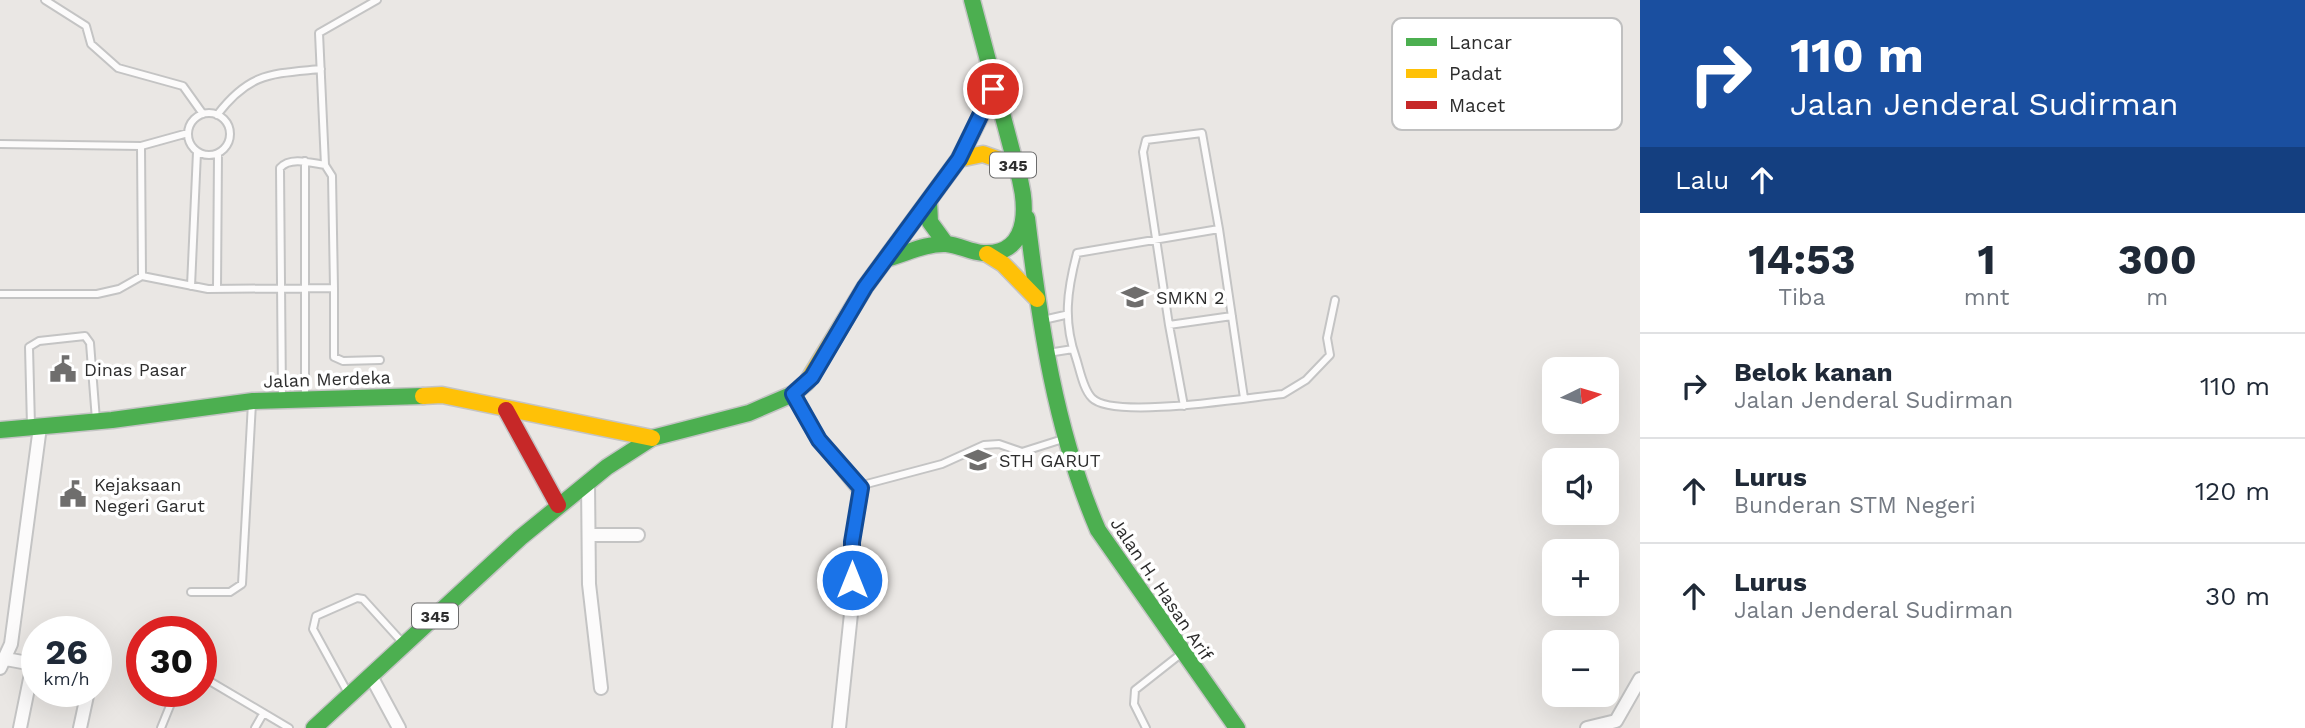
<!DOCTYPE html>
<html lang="id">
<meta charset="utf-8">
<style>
:root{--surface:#fff;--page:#f6f6f7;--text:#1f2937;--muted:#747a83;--line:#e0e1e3}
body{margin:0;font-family:"Work Sans",sans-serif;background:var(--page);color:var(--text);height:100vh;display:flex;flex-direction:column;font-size:26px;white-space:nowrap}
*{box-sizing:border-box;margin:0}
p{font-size:23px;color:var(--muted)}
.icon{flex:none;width:38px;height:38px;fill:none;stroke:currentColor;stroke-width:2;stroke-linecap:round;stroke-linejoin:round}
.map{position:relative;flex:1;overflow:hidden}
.side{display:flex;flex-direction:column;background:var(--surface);width:665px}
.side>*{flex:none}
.top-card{background:#1a4fa0;color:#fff;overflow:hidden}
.needle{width:46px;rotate:85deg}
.controls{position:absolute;left:1542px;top:357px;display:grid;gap:14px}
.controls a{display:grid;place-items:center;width:77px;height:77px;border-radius:14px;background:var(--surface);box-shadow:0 7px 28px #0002;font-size:35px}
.speed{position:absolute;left:21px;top:616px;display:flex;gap:14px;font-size:35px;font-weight:700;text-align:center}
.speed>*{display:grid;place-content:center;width:91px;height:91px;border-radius:50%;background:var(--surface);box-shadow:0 7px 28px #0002;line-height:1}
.speed small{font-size:18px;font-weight:400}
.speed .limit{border:10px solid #d22;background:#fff;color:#111}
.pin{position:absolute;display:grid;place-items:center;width:60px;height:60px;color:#fff;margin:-30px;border:4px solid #fff;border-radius:50%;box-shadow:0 2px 7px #0007}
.me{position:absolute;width:77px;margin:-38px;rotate:0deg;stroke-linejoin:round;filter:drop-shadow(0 0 5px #0008)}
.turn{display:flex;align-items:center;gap:24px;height:147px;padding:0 35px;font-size:32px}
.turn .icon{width:91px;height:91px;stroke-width:2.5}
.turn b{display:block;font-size:49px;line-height:60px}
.then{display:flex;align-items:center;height:66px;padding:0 35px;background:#0003;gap:14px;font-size:26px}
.eta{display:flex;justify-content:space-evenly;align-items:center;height:119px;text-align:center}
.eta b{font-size:42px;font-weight:700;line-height:49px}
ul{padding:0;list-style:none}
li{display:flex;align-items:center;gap:21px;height:105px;padding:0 35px;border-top:2px solid var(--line)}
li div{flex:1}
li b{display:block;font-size:26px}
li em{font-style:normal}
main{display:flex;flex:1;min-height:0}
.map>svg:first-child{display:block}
</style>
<main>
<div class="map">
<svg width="1640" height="728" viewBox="0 0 1640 728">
<rect width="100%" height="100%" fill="#eae7e4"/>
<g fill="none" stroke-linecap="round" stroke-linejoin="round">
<defs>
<path id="lane" d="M45,0L86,26L91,44L118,68L183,86L203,114
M188 134a21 21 0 1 1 42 0a21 21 0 1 1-42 0Z
M217,115C250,72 271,74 321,69
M0,144L141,146L142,276
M141,146L188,133
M1219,229L1202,133L1146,140L1143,152L1169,325L1232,316
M191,286L197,152
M334,288L332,176L325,165L319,33L377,0
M217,289L218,154
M0,294H97L119,289L142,276L208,289L334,288V357L343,361L380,360
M1043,320L1065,315
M1169,325L1184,406
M1048,353L1073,349
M282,398L280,168C290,156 312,163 325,165
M305,398V161
M1244,398L1219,229L1077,253C1067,291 1063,321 1076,358C1080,370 1083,389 1092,398C1113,420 1250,397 1283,394L1306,380L1330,355L1327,338L1335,300
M31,426L29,347L39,341L85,336L90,343L96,420
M859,486L942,464L984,445L999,444L1022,452L1063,439
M191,592H230L242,584L252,403
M201,676L289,728
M348,693L313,629L316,616L357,598L363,599L402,642
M161,728L176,691
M255,728L263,714
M1146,728L1134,704L1135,690L1182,653"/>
<path id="street" d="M793,394L819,440L861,492L852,542V604L839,728
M588,482L589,584L601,688
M589,535H638
M6,659L33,664L20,728
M0,668L11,644L40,427
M371,676L399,728
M80,728L88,691
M1587,728L1616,721L1640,679"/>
<path id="fast" d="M972,0L1016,166
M929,201L930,222L946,244
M1027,218C1040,325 1055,430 1098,530L1237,728
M889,258C907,253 927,243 946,244C959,245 970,252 983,253C1034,256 1027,197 1016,166L1000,160
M0,430L112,420L253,401L423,396
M314,728L520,538L607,467L652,438L749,413L793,394L807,382"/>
<path id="slow" d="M987,254L1003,264L1037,299
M807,382L865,287L959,159L983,154L1000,160
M423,396L442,395L652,438"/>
<path id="jam" d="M959,159L994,89
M506,410L558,505"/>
</defs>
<use href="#lane" stroke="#c4c4c4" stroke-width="10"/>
<use href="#street" stroke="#c4c4c4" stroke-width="16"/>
<use href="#fast" stroke="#c4c4c4" stroke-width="19"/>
<use href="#slow" stroke="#c4c4c4" stroke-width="19"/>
<use href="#jam" stroke="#c4c4c4" stroke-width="19"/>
<use href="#lane" stroke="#fcfbfb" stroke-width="6"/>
<use href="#street" stroke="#fcfbfb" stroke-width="12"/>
<use href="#fast" stroke="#4caf50" stroke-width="16"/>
<use href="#slow" stroke="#ffc107" stroke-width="16"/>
<use href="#jam" stroke="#c62828" stroke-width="16"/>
</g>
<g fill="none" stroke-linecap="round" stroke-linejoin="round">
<defs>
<path id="route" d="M852,580V542L861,488L819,440L793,394L812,377L865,287L959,159L993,89"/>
</defs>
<use href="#route" stroke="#114b97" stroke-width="18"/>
<use href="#route" stroke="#1a73e8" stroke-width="12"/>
</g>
<defs>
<symbol id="school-bare" viewBox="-9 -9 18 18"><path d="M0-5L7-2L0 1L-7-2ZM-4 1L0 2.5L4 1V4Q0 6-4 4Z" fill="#6f6e6d" stroke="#fff" stroke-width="2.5" paint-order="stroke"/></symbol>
<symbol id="civic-bare" viewBox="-9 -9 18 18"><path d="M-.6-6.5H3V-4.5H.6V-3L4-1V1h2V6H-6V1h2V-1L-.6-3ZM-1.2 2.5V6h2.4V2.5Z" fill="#6f6e6d" stroke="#fff" stroke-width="2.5" paint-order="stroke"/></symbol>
<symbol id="university-bare" viewBox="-9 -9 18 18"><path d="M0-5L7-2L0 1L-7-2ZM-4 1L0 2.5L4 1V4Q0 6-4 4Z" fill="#6f6e6d" stroke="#fff" stroke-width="2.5" paint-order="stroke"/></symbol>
</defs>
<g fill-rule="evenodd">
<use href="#school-bare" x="1116" y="278" width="38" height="38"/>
<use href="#civic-bare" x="44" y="350" width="38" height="38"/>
<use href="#university-bare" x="959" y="441" width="38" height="38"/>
<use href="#civic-bare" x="54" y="475" width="38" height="38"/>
</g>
<g text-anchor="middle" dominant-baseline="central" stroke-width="7" stroke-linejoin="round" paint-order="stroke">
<g fill="#fff" stroke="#6c6c6c" stroke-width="2">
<rect x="990" y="152.5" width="46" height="25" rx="5"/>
<rect x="412" y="603.5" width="46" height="25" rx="5"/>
</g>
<g font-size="16" font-weight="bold" fill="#2d2d2d">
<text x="1013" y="165">345</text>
<text x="435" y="616">345</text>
</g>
<g font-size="18" fill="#2d2d2d" stroke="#fff" text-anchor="start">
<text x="1156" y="297">SMKN 2</text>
<text x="84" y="369">Dinas Pasar</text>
<text x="999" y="460">STH GARUT</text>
<text x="94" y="484">Kejaksaan<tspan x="94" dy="21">Negeri Garut</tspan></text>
</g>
<g font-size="18" fill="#2d2d2d" stroke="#fff">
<text transform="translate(327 379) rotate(-2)">Jalan Merdeka</text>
<text transform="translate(1162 589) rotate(56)">Jalan H. Hasan Arif</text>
</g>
</g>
<rect x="1392" y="18" width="230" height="112" rx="10" fill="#fff" stroke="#c0c0c0" stroke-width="2"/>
<rect x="1406" y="38" width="31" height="8" fill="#4caf50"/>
<rect x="1406" y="69" width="31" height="9" fill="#ffc107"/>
<rect x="1406" y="101" width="31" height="8" fill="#c62828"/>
<g font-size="19" fill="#2d2d2d">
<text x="1449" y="49">Lancar</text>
<text x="1449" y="80">Padat</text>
<text x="1449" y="112">Macet</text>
</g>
</svg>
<div class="controls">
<a><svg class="needle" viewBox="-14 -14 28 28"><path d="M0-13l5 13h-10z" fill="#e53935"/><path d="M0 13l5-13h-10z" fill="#747a83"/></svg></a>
<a><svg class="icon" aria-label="sound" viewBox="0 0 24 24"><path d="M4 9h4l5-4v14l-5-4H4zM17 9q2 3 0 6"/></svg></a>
<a>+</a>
<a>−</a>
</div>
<div class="speed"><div>26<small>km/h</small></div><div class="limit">30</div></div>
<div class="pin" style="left:993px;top:89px;background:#d93025"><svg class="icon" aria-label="arrive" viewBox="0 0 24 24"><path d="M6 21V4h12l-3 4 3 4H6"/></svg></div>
<svg class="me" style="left:852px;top:580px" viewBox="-20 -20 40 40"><circle r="17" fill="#1a73e8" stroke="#fff" stroke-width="3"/><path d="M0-11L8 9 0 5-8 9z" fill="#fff"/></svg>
</div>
<section class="side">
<div class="top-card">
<div class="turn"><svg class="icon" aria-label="right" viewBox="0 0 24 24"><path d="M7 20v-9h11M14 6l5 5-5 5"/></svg><div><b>110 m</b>Jalan Jenderal Sudirman</div></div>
<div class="then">Lalu<svg class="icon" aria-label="ahead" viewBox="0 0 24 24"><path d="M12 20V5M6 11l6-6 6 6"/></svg></div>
</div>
<div class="eta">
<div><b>14:53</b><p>Tiba</p></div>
<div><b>1</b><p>mnt</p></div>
<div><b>300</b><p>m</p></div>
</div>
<ul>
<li><svg class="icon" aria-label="right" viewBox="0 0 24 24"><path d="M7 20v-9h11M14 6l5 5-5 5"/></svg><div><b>Belok kanan</b><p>Jalan Jenderal Sudirman</p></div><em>110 m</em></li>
<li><svg class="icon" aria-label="ahead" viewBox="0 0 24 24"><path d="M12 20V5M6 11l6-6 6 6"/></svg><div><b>Lurus</b><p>Bunderan STM Negeri</p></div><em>120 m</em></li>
<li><svg class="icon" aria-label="ahead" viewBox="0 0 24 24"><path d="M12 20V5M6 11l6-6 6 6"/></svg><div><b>Lurus</b><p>Jalan Jenderal Sudirman</p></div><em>30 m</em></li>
</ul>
</section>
</main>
